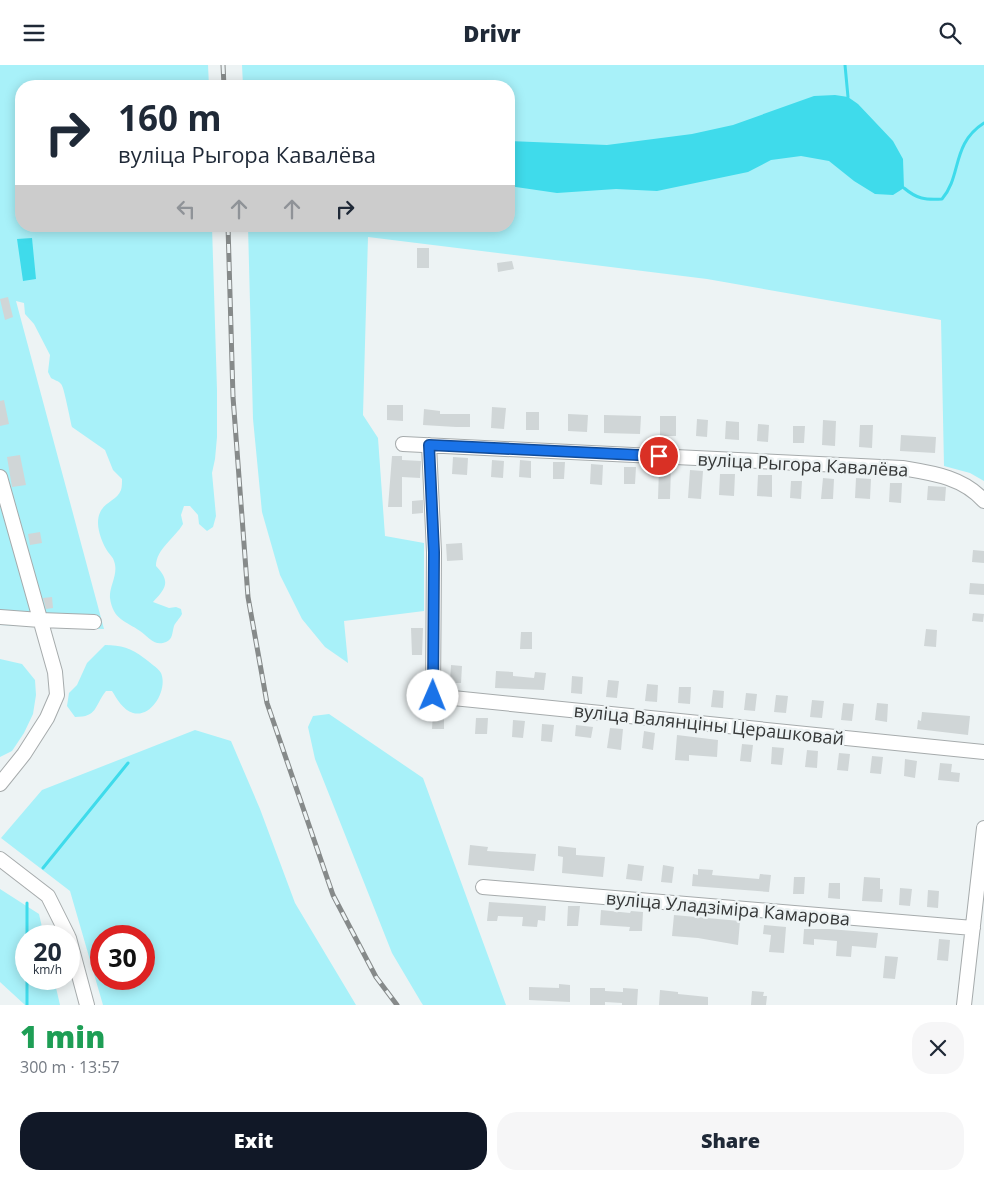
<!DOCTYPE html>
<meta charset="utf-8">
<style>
:root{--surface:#fff;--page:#f6f6f7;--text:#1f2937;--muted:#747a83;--accent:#111827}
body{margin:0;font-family:"Open Sans",sans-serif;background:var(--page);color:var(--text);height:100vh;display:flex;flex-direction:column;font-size:19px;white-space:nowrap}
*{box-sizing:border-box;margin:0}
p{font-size:16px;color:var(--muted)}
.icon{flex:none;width:28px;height:28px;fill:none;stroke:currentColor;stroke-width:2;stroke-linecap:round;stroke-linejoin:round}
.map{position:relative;height:940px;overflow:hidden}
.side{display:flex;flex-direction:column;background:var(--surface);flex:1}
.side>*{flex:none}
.hud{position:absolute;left:15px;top:15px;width:500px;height:152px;border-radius:20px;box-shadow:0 2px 12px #0003;background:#fff;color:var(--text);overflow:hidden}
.speed{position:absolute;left:15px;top:860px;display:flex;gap:10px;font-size:25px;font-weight:700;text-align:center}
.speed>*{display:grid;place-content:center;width:65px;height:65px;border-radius:50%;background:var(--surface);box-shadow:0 2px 12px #0003;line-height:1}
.speed small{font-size:12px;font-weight:400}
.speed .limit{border:8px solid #d22;background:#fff;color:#111}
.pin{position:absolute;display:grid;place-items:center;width:42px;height:42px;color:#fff;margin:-21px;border:2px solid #fff;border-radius:50%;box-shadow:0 1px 5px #0007}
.me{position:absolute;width:55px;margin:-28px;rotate:1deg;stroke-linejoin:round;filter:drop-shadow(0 0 4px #0008)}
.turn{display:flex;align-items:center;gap:18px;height:105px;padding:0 20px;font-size:22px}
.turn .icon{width:65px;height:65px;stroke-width:2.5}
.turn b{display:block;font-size:35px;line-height:42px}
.lanes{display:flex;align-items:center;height:48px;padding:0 20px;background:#0003;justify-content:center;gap:25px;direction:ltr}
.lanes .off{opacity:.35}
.round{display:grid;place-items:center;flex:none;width:52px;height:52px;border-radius:20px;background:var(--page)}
.head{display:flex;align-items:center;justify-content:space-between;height:85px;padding:0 20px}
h1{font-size:30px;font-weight:800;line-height:38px;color:#1e9e55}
.cta{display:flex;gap:10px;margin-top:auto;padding:10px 20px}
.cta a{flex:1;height:58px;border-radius:20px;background:var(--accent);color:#fff;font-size:20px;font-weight:800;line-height:58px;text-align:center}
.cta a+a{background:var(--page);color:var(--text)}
header{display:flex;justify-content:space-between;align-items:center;height:65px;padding:0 20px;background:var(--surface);font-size:22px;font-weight:800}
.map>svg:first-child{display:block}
</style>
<header><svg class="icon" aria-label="menu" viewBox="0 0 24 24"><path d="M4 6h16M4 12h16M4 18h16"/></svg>Drivr<svg class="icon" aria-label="search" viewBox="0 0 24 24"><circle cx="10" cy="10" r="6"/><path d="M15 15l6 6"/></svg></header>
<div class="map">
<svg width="984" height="940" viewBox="0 0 984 940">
<rect width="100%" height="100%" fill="#edf3f4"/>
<path fill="#a8f1f9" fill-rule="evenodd" d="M0,0H208L209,21H21V161H212L217,325V372L215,394L212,408L216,451L213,462L207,466L199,459L198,450L190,441H184L181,450L183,459C175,473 156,484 156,501C171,517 166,523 153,537L169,543L176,542L181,544L182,549C180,553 175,558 174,561C172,568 173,574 166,577C154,582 148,571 140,566C126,556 113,555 110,533C109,521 119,509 114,496C113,492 110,490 108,487C103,480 98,467 98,458C98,437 116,438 121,425C122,422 122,417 122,414L113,405L105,385L72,362C70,355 64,321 61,319C59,316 54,315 51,313L48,307L50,290L34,259L25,249L24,238L16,236L104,564L0,560Z
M242,0H984V416L970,408L944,401L941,255L707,214L368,172L363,350L378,373L385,471L424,478V546L344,556L348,598L325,582L302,554L280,510L262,447L253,354L248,161H509V21H243Z
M105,580C121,580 131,583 144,593C149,597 158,603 161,608C168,624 152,653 133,648C123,645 117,634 112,626H106C94,641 98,652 75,652L67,641L69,628L77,620L87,598Z
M0,594L22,599L35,615L36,630L33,649L24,668L12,686L0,692Z
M329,649L423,713L506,940H423L421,937L392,888L315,694L308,662L313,651Z
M195,665L231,676L260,744L295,838L356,940H103L70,826L1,773L42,725ZM101,871H144V914H101Z
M0,824L39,849L44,871H26V914H54L60,940H25L0,917Z"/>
<path fill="#3fdbeb" d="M835,30L848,32L858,39L893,76L903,94L904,123L893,130L875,129L854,116L829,96L801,91L771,95L748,107L657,126L616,124L557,128L509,121V76L607,80L692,69L733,60L814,31Z
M32,173L36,214L23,216L17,174Z"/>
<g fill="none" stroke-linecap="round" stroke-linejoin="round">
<path stroke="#3fdbeb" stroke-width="3" d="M845,0L848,32
M904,123C917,134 925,135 942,134C962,111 951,79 984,58
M43,803L128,698
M27,838V871
M27,914V940"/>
</g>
<path fill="#d0d6d7" d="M417,183H429V203H417Z
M512,196L514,204L498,207L497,198Z
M8,232L13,252L5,255L0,234Z
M4,335L9,359L0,361V336Z
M387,340H403V356L387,355Z
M492,342L506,343L504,364L491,363Z
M424,344L440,346V349H470V362H456L423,360Z
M526,347H539V365H526Z
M568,349L588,350L587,367L568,366Z
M604,350L641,351L640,369L604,368Z
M660,351H676V371H660Z
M697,354L708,355L707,372L696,371Z
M823,355L836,356L835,381L822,380Z
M726,356L739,357V375L725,374Z
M758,359L769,360L768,377L757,376Z
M860,360H873L872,383L859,382Z
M793,361H805L804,378H793Z
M901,370L936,372L935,388L900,386Z
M20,390L26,420L12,422L7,392Z
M392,391H402V395L421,396L420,413L402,412V442H388Z
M453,392L468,393L467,410L452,409Z
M492,395L504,396L503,413L491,412Z
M520,395L531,396V413L519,412Z
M553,397H565L564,414H553Z
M591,399L603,400L602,420L590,419Z
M624,402H636L635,419H624Z
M659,403H671L670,434H658Z
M690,405L703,406L701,434L688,433Z
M720,409H735L734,431L719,430Z
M758,410H772V432L757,431Z
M823,413L834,414L833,434H821Z
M856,413L871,414L870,434L855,433Z
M791,416H802L801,434L790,433Z
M890,418H902L901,438L889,437Z
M928,421L946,422L945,436L927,435Z
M423,435V448L412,449V436Z
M40,467L42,478L30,480L28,469Z
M462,478L463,495L447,496L446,479Z
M973,485L984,486V498L972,497Z
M970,518L984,519V530L969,529Z
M52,532L53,543L46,544L43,533Z
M973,548L984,549L983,557L972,556Z
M411,563H423L422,590H412Z
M926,564L937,565L936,582L924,581Z
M521,567H532V584H520Z
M451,600L462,601L461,618H450Z
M496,606L513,607V611L534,613L535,607L546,608L544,625L495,623Z
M572,611L583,612L582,629L571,628Z
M608,615L619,616L617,633L606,632Z
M647,619L658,620L657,637L645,636Z
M679,622H691L690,639L678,638Z
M713,625L724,626L723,643L711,642Z
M746,628L757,629L755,646L744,645Z
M776,630L788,631L786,648L774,647Z
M812,635L824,636L822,653L810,652Z
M843,638L854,639L852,656L841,655Z
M877,638L888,639L887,657L875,655Z
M922,647L970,651L968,670L917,664L918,655L921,656Z
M433,648H444V664H432Z
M476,653H488L487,669H475Z
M513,655L525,656L523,673L512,672Z
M542,659L554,660L552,677L541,676Z
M576,660L593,662L591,673L575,671Z
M610,663L623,664L621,685L607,683Z
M644,666L655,668L653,685L642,683Z
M677,670L718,675L717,692L689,690V696L675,695Z
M742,679L753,680L751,697L740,696Z
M772,682L784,683L782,700L771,699Z
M807,685L818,686L817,703L805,702Z
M839,688L850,689L848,706L837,705Z
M872,691L883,692L881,709L870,708Z
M905,694L917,696L915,713L904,711Z
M940,698L952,699L951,707L960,708L959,717L938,715Z
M470,780L488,782L487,786L536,789L534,806L468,800Z
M558,781L576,783V790L605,792L603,812L562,808L563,792L558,791Z
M628,799L644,801L642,816L626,814Z
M663,800L674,802L672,818L661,817Z
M698,804L713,805L712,810L759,814L760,809L771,810L769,827L692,821L693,809L698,810Z
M794,812H805L804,829H793Z
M864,812L880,813V824H883L882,837L862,836Z
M829,818H840V834L828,833Z
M900,823L912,824L910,841L899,840Z
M928,825L939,826L938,843L927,842Z
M489,837L546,841L545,856L538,855L537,862L522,861L523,852L498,851L497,856H487Z
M568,841H580L578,861H567Z
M601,845L630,848L631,846L643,847L642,866H629L630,862L600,860Z
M674,850L740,856L738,880L698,873L672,871Z
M764,860L786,862L784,888L769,887L771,870L763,869Z
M804,864H829L878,868L876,883L852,881L851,892L836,891L837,876L814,874V880L803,879Z
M939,874L950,875L948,896L937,895Z
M885,891L898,892L895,914L883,913Z
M559,919L570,920V937L529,935V922L559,923Z
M590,923H605V926L623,927V923L638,924L637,940H622V938L605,937V940H590Z
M660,925L678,927V929L708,932V940H659Z
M752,926L764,927L763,931H767L766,940H751Z"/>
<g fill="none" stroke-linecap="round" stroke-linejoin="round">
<defs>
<path id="minor" d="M403,379L902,403C932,408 963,412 984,436
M429,380L434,487L433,631L984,687
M0,412L55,607L57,630L47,653L24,689L0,719
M0,552L40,555L94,557
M0,794L48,831L68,871
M483,822L973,863
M69,873L87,940
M964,940L984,763"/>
</defs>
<use href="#minor" stroke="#a6abac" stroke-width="16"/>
<use href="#minor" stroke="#fff" stroke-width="14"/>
<defs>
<path id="rail" d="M223,0L224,21
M228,161L233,332L248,532L267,638L333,830L376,912L397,940"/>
</defs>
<use href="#rail" stroke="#868a8a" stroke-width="5"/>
<use href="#rail" stroke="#edf3f4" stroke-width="3" stroke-dasharray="9" stroke-linecap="butt"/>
</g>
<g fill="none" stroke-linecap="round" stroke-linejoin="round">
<defs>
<path id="route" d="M433,631L434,487L429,380L659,391"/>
</defs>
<use href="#route" stroke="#114b97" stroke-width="12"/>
<use href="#route" stroke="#1a73e8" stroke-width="9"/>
</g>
<g text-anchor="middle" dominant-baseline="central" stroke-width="5" stroke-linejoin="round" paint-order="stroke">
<g font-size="18" fill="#363838" stroke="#edf3f4">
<text transform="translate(803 399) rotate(3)">вуліца Рыгора Кавалёва</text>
<text transform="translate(709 659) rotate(6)">вуліца Валянціны Церашковай</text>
<text transform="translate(728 843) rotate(5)">вуліца Уладзіміра Камарова</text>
</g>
</g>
</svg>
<div class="speed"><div>20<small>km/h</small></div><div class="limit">30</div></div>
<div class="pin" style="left:659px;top:391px;background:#d93025"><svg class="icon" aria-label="arrive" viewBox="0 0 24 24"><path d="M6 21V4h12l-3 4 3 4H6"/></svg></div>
<svg class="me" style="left:433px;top:631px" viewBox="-20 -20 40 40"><circle r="19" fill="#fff"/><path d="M0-13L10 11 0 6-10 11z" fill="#1a73e8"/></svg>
<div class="hud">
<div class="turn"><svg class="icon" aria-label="right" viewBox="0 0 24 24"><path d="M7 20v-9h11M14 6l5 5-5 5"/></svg><div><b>160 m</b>вуліца Рыгора Кавалёва</div></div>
<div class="lanes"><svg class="icon off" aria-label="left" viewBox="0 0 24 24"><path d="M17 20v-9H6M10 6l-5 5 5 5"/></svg><svg class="icon off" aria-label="ahead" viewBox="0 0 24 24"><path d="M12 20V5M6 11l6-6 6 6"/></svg><svg class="icon off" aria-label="ahead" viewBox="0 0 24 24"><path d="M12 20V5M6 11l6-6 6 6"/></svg><svg class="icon" aria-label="right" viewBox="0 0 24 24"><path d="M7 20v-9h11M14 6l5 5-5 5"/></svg></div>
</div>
</div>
<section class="side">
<div class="head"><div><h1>1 min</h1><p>300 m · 13:57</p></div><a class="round"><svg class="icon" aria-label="close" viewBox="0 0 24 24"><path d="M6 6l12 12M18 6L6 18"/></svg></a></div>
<div class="cta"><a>Exit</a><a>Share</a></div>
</section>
